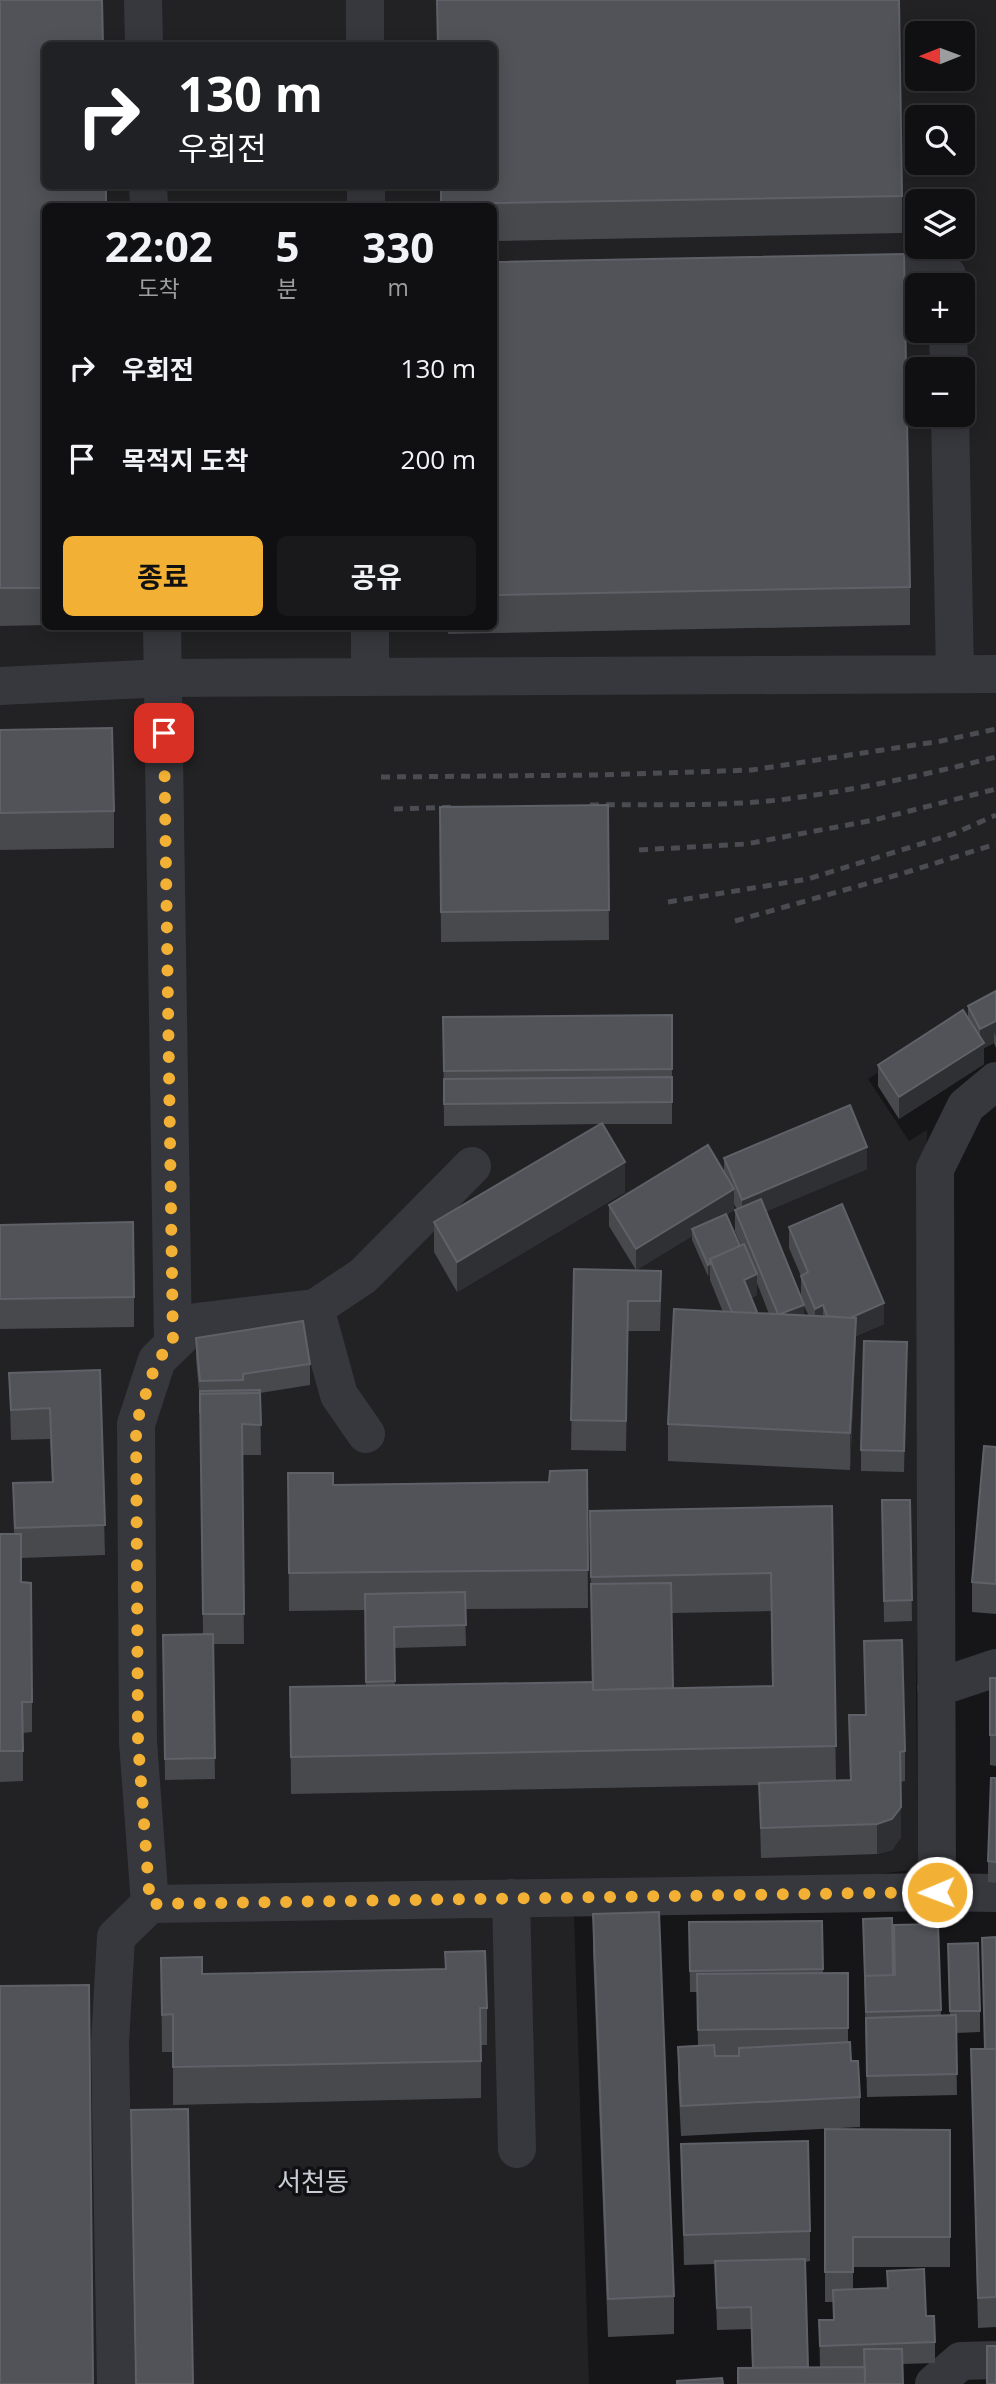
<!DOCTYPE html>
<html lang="ko">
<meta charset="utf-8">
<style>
:root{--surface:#101012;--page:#19191b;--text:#f1f3f6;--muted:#9c9d9f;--line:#303032;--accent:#f2b134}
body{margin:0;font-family:"Open Sans","Noto Sans KR",sans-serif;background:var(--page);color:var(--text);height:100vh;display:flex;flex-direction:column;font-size:26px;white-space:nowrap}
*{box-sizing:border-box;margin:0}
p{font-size:23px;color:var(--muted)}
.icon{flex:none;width:38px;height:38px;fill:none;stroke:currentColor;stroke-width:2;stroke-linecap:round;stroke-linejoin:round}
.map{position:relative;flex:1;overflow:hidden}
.details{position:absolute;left:42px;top:203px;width:455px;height:427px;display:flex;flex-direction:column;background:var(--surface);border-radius:10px;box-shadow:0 4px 18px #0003,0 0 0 2px var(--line)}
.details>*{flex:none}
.banner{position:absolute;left:42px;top:42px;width:455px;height:147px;border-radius:10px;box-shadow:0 4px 18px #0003,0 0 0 2px var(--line);background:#202124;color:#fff;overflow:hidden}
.needle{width:46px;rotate:269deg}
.tools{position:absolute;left:905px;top:21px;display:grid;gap:14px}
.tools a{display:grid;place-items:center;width:70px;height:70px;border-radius:10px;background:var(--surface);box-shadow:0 4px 18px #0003,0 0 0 2px var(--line);font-size:35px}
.pin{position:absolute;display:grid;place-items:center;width:60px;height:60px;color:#fff;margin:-30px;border-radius:14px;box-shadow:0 4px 10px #0006}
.me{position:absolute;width:77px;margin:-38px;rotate:269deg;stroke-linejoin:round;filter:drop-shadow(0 0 5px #0008)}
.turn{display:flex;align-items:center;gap:24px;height:147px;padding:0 21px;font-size:32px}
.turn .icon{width:91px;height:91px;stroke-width:2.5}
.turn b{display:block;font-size:49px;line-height:60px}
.eta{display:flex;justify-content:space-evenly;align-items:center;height:119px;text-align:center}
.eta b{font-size:42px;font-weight:700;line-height:49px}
.button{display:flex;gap:14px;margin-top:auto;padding:14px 21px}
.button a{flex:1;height:80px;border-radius:10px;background:var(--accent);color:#111;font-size:28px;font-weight:700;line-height:80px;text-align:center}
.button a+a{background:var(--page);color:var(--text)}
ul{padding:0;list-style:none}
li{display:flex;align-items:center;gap:21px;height:91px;padding:0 21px}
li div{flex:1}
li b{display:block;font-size:26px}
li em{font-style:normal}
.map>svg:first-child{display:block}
</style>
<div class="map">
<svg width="996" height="2384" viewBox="0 0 996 2384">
<rect width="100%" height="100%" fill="#161618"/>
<path fill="#222225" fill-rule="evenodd" d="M0,0H996V997L868,1079L909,1141L927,1130L916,1688L918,1869L574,1914L589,2384H0ZM917,33H962V79H917ZM46,46H494V186H46ZM917,117H962V163H917ZM917,201H962V247H917ZM46,206H494V626H46ZM917,285H962V331H917ZM917,369H962V415H917Z"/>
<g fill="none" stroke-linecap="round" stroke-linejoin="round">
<path stroke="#37383d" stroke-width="38" d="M143,0L144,46
M365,0V46
M148,186L149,206
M366,186V206
M851,277L947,275V285
M948,331L949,369
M950,415L955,674
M162,626L173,1344
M370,626V677
M0,686L164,678L996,674
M315,1308L339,1395L366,1434
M936,1688L996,1668
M937,1892L935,1169L966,1106L996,1081
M511,1898L517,2149
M150,1904L138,1742L136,1424L157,1360L196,1322L315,1308L363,1276L472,1166
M116,2384L110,2043L116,1937L150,1904L937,1892L996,1893
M934,2384L961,2361L996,2360"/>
<path stroke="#4a4c52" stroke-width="5" stroke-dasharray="9 7" stroke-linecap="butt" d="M381,777L601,775L752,770L941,741L996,729
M590,805C655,804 722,807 787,799C857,790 928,774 996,757
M394,809L457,807
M639,850L746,844L874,820L996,789
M668,902L808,879L953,834L996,815
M735,921L901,874L996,844"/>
</g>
<path fill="#47494d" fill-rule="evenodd" d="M0,0L46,206V625L0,626Z
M437,0L902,196V233L494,241V206H440V186H494V46H437Z
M494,262L910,587V625L448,634V626H494Z
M0,730L114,811V848L0,850Z
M608,805L609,940L441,942L440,807Z
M996,983V1048L994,1043L984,1048V1064L899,1119L878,1086V1065L968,1018V1006L996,991Z
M672,1015V1124H602L625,1192L457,1292L434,1252V1222L600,1124L444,1126L443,1017Z
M724,1158L867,1169L766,1211L801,1295V1276L789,1248V1227L884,1324L856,1336L850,1470L668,1461V1424L723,1312L710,1280V1275L708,1276L692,1240V1236L636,1270L609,1226V1205L724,1172ZM734,1204L737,1209L735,1210V1231L741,1245L740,1246L726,1215L734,1210ZM757,1283L769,1314L757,1313L751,1298L757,1295ZM804,1306L809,1316L804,1315Z
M0,1225L134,1297V1327L0,1329Z
M574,1269L661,1301L660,1331H628L626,1451L571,1450Z
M196,1338L310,1364V1385L260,1393L261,1455H242L244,1644H213L215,1779L165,1780L163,1635L203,1634L200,1402L196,1359Z
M907,1342L904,1472L861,1471V1450Z
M100,1370L105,1555L21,1558V1582L32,1702V1732L23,1733V1781L0,1782V1534H14L13,1483L52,1482L50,1439L11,1440L9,1373Z
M996,1447V1614L972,1612V1582Z
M587,1470L588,1608L465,1609L466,1646L394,1648L395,1685L592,1682L590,1511L832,1506L836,1780H850L849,1715H866L864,1641L905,1751V1781L900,1782L901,1837L892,1850L877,1854L761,1858L759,1785L291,1794L290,1687L366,1686L365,1610L289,1611L288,1473L333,1485L549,1482ZM771,1611L772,1686L673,1688L672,1613Z
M882,1500H910L912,1621L884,1622Z
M990,1678H996V1766L990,1765Z
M996,1778V1883L988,1882V1861Z
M593,1914L674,2296V2334L608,2337L593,1952Z
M863,1919L893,1975H895L938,1924L941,2016H950L948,1944L980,2011V2032L956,2033L957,2095L867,2097Z
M822,1921L823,1973H848V2042L851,2061L860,2097V2127L681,2136L678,2077V2047L698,2046L697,1992H690L689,1922Z
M996,1937V2327L978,2328L971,2049H985L982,1938Z
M161,1958L202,1974L487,2008V2045H481V2098L173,2105V2052H162Z
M825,2129L950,2130V2267H853V2289L887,2288V2271L926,2316L935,2342V2363L902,2364L903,2384L752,2368L751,2329L717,2330L715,2264L684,2265L681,2144L810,2231V2261L805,2262L808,2367H820L819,2320H834L833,2302H825Z"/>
<path fill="#2f3033" d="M996,1021V1037L994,1032V1043L984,1048V1064L899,1119V1097L980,1045V1029Z
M867,1147V1169L742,1222V1200Z
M625,1162V1192L457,1292V1262Z
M734,1189V1210L694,1235L692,1229V1236L636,1270V1249Z
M710,1264V1275L708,1276V1265Z
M757,1274V1295L744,1301V1280Z
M628,1301V1331L626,1451V1421Z
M884,1303V1324L856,1336L850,1470V1433L831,1326Z
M804,1305V1326L778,1315Z
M823,1305V1326L815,1330V1309Z
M901,1807V1837L892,1850L877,1854V1824Z"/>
<path fill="#525359" stroke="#5f6168" stroke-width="2" d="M0,0H102L103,46H46V186H106V206H46V588H0Z
M437,0H899L902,196L441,204V186H494V46H438Z
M904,254L910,587L494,595V262Z
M112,728L114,811L0,813V730Z
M608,805L609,910L441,912L440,807Z
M996,991V1021L980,1029L968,1006Z
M963,1010L984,1043L899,1097L878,1065Z
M672,1015V1069L444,1071L443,1017Z
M672,1077V1102L444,1104V1079Z
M850,1105L867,1147L742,1200L724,1158Z
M602,1123L625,1162L457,1262L434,1222Z
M708,1145L734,1189L636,1249L609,1205Z
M761,1199L804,1305L780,1314H778L735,1210Z
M842,1204L884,1303L850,1318L827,1316L823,1305L815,1309L801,1276L808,1272L789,1227Z
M726,1214L740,1246L710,1259V1264L708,1265L692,1229Z
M133,1222L134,1297L0,1299V1225Z
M744,1244L757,1274L744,1280L757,1312L756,1313L732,1312L710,1259Z
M574,1269L661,1271L660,1301H628L626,1421L571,1420Z
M674,1309L856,1318L850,1433L668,1424Z
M303,1321L310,1364L243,1374V1380L200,1381L196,1338Z
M864,1341L907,1342L904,1451L861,1450Z
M100,1370L105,1525L15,1528L13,1483L53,1482L50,1408L11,1410L9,1373Z
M260,1390V1393L200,1394V1413V1391Z
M260,1393L261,1425L242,1424L244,1614H203L200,1394Z
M984,1446L996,1447V1584L972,1582Z
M587,1470L588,1570L289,1573L288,1473H333V1485L549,1482L550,1471Z
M882,1500H910L912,1600L884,1601Z
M832,1506L836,1746L291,1757L290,1687L593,1682V1690L773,1686L771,1573L591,1577L590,1511Z
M0,1534H21V1582L31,1583L32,1702H22L23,1751H0Z
M671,1583L673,1688L593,1690L591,1584Z
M465,1592L466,1625L394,1627L395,1681L366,1682L365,1594Z
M213,1634L215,1758L165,1759L163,1635Z
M902,1640L905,1751L900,1752L901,1807L892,1819L877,1824L761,1828L759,1783L851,1780L849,1715H866L864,1641Z
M990,1678H996V1735H990Z
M991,1778H996V1862L988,1861Z
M659,1912L674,2296L608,2299L593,1914Z
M892,1918L893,1975L865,1976V1977L863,1919Z
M822,1921L823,1969L690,1971L689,1922Z
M938,1924L941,2010L866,2012L865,1976L895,1975L894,1925Z
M996,1937V2049H985L982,1938Z
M978,1943L980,2011H950L948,1944Z
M485,1951L487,2008H480L481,2061L173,2067V2014L162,2015L161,1958L202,1957V1974L446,1969L445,1952Z
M848,1973V2028L698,2030L697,1974Z
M89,1985L93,2384H0V1986Z
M956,2015L957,2074L867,2076L866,2018Z
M850,2042L851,2061H858L860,2097L681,2106L678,2047L714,2045L715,2056H739V2048Z
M971,2049H996V2297L978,2298Z
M188,2109L193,2384H136L131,2110Z
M825,2129L950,2130V2237H853V2272H825Z
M808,2141L810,2231L684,2235L681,2144Z
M805,2259L808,2367L753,2368L751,2307L717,2308L715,2261Z
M924,2269L926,2316H934L935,2342L820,2346L819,2320H834L833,2290L888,2288L887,2271Z
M987,2346H996V2384H987Z
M864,2349H902L903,2384H865Z
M865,2367V2384H738V2368Z
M722,2378L723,2384H677V2381Z"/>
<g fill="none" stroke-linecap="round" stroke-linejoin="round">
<path stroke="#f2b134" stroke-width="12" stroke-dasharray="0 21.6" d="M164,733L173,1344L157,1360L136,1424L138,1742L150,1904L937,1892"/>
</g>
<g text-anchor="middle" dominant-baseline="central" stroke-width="7" stroke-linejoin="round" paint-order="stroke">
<g font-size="26" fill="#c9ccd4" stroke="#111113">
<text x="313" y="2181">서천동</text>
</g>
</g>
</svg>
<div class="tools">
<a><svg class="needle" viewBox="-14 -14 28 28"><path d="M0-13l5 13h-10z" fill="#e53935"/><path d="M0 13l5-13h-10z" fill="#9c9d9f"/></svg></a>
<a><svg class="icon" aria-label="search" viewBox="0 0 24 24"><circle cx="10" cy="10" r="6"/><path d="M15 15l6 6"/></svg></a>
<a><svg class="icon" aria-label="layers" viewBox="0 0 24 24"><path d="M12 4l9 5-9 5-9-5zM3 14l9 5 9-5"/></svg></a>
<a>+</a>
<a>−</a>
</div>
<div class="pin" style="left:164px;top:733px;background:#d93025"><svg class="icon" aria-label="arrive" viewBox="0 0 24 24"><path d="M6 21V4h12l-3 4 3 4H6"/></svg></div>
<svg class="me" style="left:937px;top:1892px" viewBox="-20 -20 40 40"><circle r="17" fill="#f2b134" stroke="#fff" stroke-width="3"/><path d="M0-11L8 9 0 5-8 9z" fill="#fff"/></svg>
<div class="banner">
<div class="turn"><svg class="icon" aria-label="right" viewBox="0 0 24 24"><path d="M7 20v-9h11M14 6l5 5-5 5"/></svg><div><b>130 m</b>우회전</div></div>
</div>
<section class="details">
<div class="eta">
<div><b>22:02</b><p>도착</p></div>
<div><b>5</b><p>분</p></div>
<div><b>330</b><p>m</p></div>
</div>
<ul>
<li><svg class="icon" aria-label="right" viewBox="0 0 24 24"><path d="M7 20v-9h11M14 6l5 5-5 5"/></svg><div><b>우회전</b></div><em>130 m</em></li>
<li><svg class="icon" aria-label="arrive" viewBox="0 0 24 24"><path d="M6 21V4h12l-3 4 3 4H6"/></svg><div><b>목적지 도착</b></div><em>200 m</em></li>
</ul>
<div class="button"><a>종료</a><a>공유</a></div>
</section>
</div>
